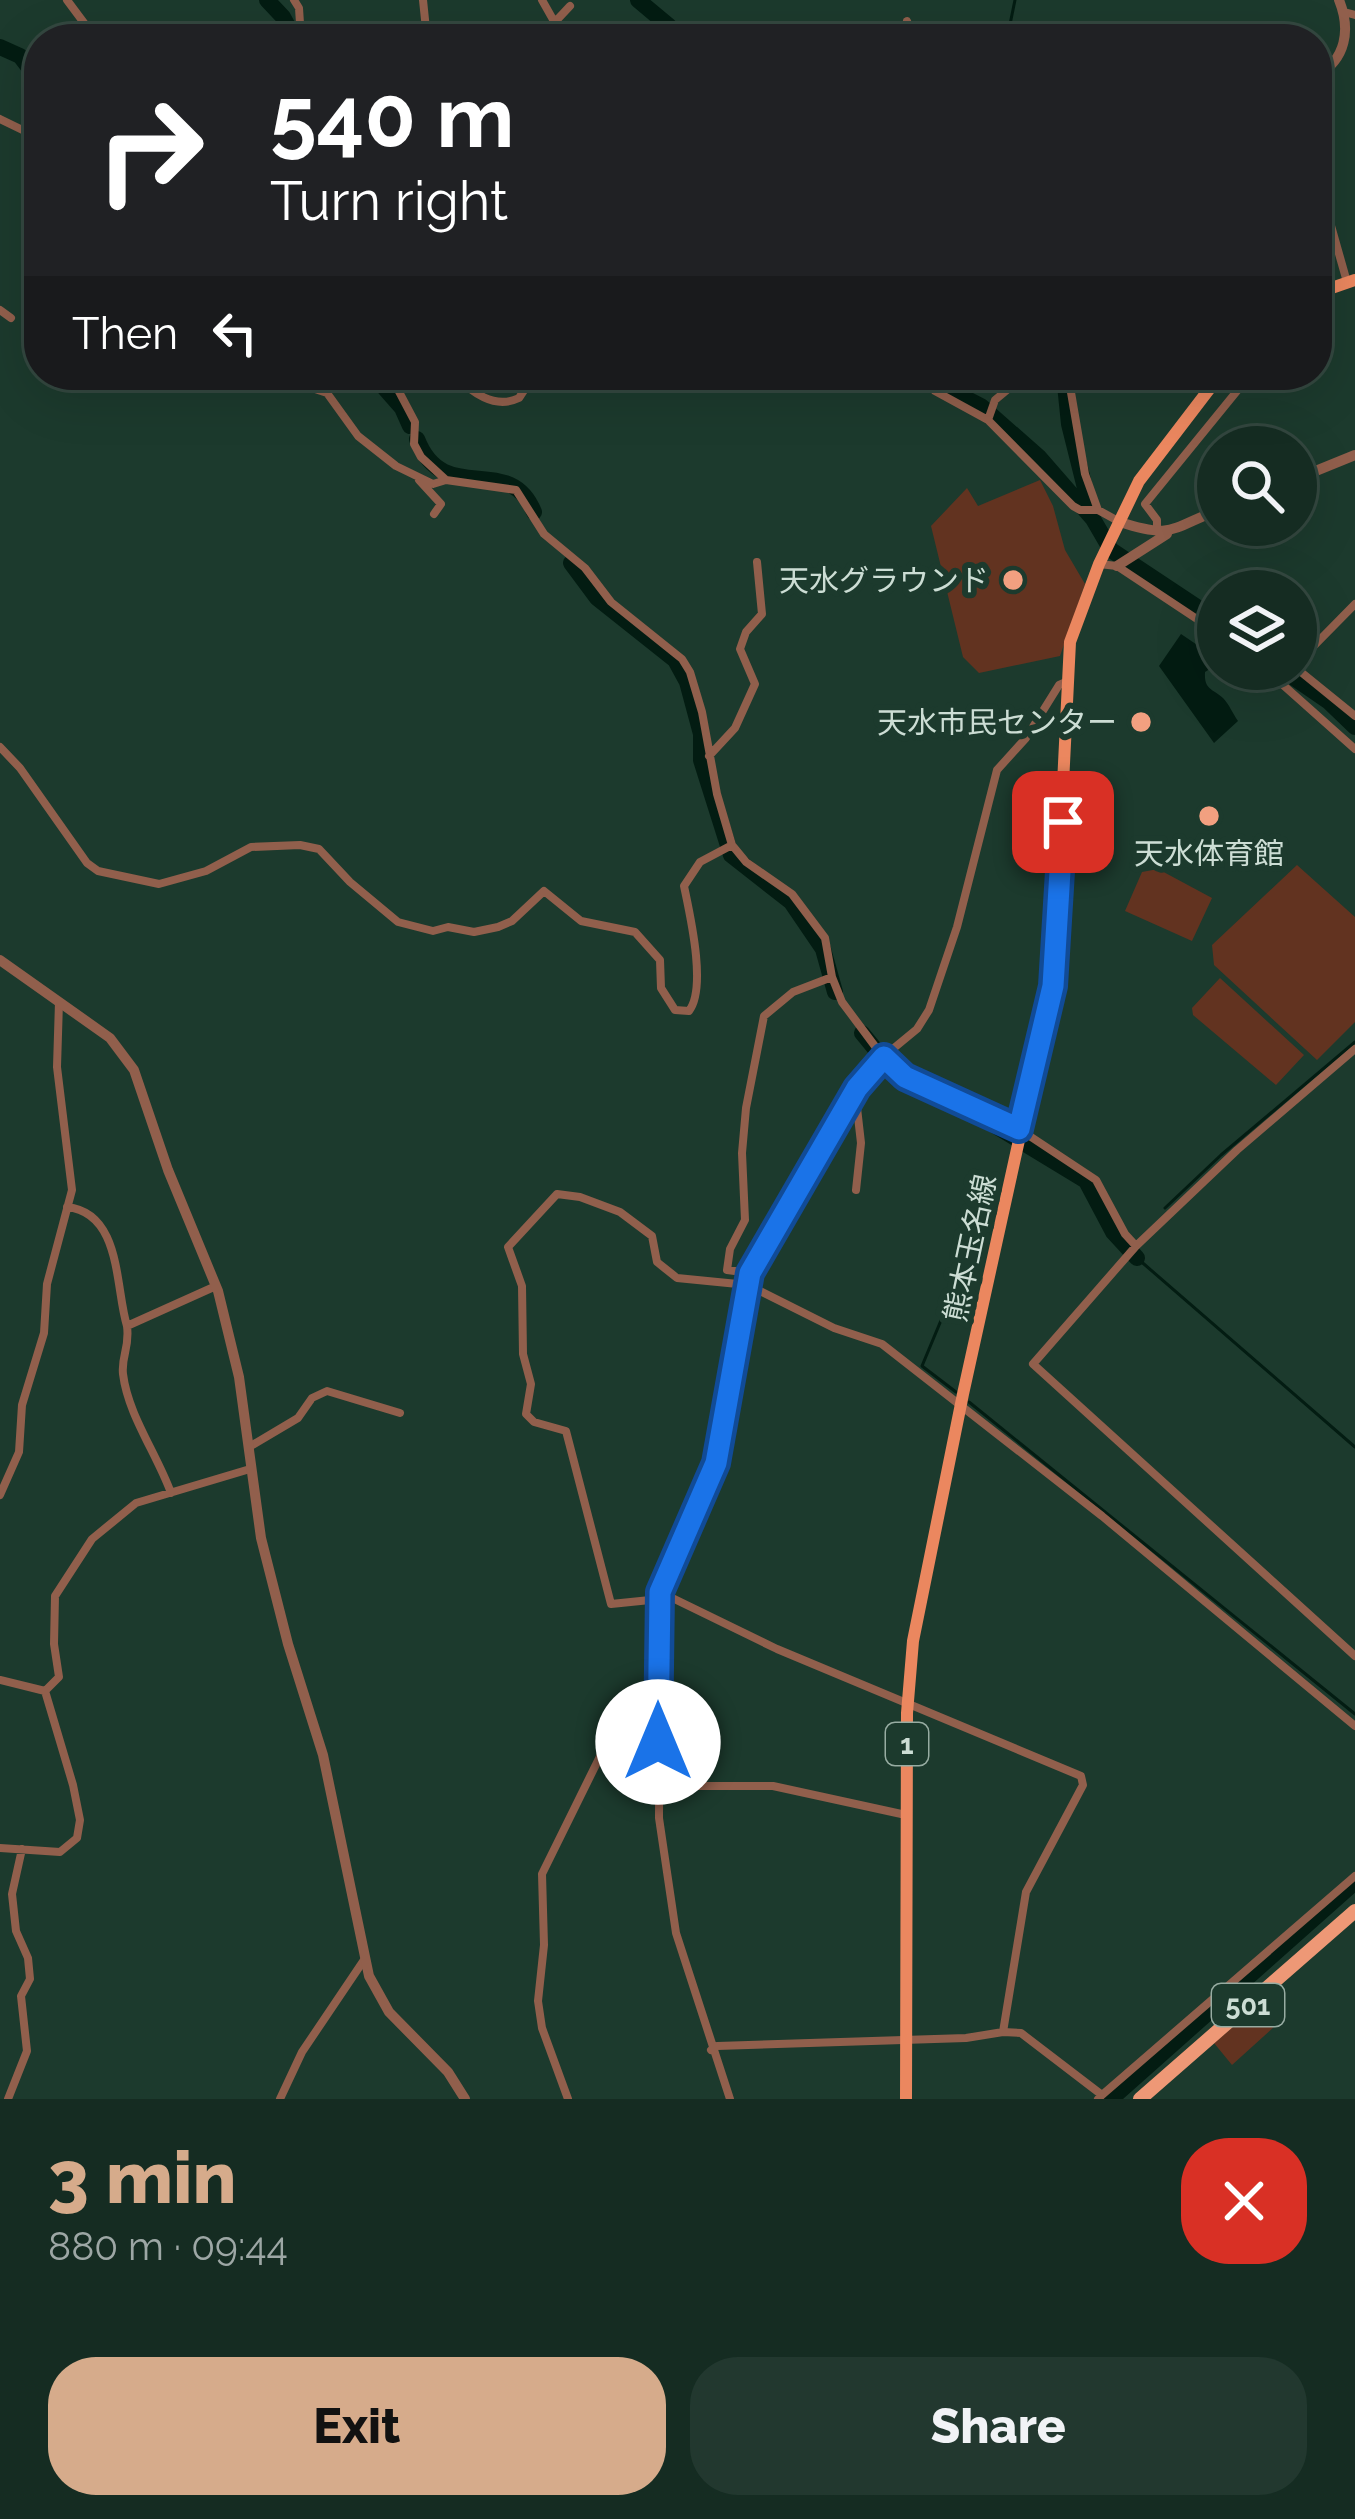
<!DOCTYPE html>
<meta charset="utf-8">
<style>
:root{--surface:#152c22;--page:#22382f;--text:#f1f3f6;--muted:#9da7a5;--line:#344840;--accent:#d6ab8b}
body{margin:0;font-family:Raleway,"Noto Sans JP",sans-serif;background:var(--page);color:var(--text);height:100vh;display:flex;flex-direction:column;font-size:45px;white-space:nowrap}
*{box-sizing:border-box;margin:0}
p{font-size:39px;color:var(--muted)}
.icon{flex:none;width:66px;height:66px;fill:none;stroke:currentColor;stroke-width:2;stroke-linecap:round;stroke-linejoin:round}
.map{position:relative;height:2099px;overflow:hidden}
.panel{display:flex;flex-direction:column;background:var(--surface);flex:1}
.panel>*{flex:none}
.top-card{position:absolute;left:24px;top:24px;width:1308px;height:366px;border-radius:48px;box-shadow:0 12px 48px #0002,0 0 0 3px var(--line);background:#202124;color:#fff;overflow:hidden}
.fabs{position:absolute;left:1197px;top:426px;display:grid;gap:24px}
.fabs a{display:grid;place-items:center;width:120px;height:120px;border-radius:50%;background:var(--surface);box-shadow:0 12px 48px #0002,0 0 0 3px var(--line);font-size:60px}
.pin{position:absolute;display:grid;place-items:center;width:102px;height:102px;color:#fff;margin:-51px;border-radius:24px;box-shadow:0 6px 18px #0006}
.me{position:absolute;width:132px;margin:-66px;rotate:0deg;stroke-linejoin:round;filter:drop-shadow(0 0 9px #0008)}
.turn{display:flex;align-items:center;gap:42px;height:252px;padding:0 48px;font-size:54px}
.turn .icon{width:156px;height:156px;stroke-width:2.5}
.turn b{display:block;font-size:84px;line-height:102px}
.then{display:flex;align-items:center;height:114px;padding:0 48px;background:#0003;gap:24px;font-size:45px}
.round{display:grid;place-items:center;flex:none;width:126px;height:126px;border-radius:48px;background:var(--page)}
.head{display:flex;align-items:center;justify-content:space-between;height:204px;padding:0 48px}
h1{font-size:72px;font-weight:800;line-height:90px;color:var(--accent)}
.button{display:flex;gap:24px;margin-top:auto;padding:24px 48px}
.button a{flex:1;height:138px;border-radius:48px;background:var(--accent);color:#111;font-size:48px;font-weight:800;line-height:138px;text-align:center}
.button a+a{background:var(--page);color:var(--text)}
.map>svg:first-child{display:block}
</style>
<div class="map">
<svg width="1355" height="2099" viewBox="0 0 1355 2099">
<rect width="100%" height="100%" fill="#1c3a2d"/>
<path fill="#623320" d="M1040,480L1053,506L1065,550L1085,584L1060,656L979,673L963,657L931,526L967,488L978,506Z
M1297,865L1355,917V1022L1317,1060L1214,965L1212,945Z
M1158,869L1212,898L1192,941L1125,911L1142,872Z
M1220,978L1304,1055L1276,1085L1193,1015L1192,1008Z
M1258,2006L1274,2027L1232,2065L1214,2043Z"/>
<path fill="#031c12" d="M1181,634L1218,659V664L1205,672C1204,690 1212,688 1223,698C1229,704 1233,714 1238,721L1214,743L1159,666Z"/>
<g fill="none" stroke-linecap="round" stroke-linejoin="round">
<path stroke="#031c12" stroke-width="3" d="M1007,39L1015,0
M1165,1208L1221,1155L1355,1042
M1137,1258L1355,1447
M956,1392L922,1366L962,1270
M969,1402L1355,1714"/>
<path stroke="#031c12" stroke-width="16" d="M267,0L283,17L295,39
M638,0L669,26L674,39
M0,47L20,56L39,81
M373,375L402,408L410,426
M931,375L946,388L981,406L1039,457L1093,519L1111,550L1218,621
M1064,375L1069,424L1091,512
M417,439C444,509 509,450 534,512
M571,563L597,598L675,660L687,682L701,734V760L731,855L791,902L823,949L835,992
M1281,669L1329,702L1355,727
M862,1033L903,1083L984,1119L1086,1181L1113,1232L1137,1258
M1111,2099L1355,1882"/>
<path stroke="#915f4c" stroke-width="8" d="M67,0L96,39
M294,0L299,8L301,39
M423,0L427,39
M542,0L564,39
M1344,12L1355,15
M907,21L913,39
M555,22L570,6
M450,30L456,39
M641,39L652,33
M0,119L39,138
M1317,206L1328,215L1347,282
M0,310L11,318
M273,375L327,393L358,436L396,466L433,484L446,480L516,490L544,534L585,568L611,602L682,659L690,672L702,712L717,794L732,845L746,862L792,894L825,938L832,977L842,1002L883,1057L905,1077L1019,1129L1096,1180L1125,1234L1136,1246
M394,375L396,386L415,422L414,444L421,457L446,480
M454,375C472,392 494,410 519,398L534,375
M692,375L699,380L710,375
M921,375L935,391L988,420
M1025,375L995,400L988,420L1073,506L1080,510H1098L1120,522
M1068,375L1085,474L1098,510
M419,480L441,504L434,514
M1157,531V520L1145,504L1250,375
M1099,564L1117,566L1218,633
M1296,664L1355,604
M1296,668L1355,716
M1265,669L1355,749
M0,747L20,768L87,863L98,871L159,884L206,871L251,847L300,845L319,849L350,882L398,922L433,931L448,927L474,932L498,927L512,921L544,891L581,921L635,932L660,960L661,988L675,1010L689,1011C707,988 690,915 684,886L700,862L732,845
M709,756L735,728L755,684L740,649L746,632L762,614L757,562
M1355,1049L1237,1150L1136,1246L1033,1364L1355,1656
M849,1101L857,1108L861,1143L856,1190
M67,1207C122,1213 115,1288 127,1326
M750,1273L727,1270L730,1249L745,1220L742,1153L746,1108L764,1016L793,992L832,977
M249,1447L298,1418L312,1398L327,1391L400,1413
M171,1493C157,1454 128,1415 123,1374C121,1356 130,1348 127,1326L216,1286
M0,1495L19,1452L22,1405L44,1333L47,1284L72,1190L57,1067L59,1002
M660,1592L777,1649L1081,1776L1083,1785L1026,1892L1003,2032L1021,2033L1102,2095L1098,2099
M660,1599L611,1604L566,1431L534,1422L526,1414L531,1384L523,1354L522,1286L508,1247L557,1194L580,1197L620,1212L652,1236L657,1262L677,1278L748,1285L834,1328L882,1344L1102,1516L1355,1726
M0,1680L45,1691
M45,1691L59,1677L54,1644L55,1596L92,1539L136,1503L250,1469
M658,1786H773L906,1815
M0,1848L60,1852L77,1838L80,1820L73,1785L45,1691
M711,2050L717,2046L966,2038L1003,2032
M1102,2095L1355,1876
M8,2099L27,2051L21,1996L30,1979L28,1958L16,1931L12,1894L22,1849
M280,2099L302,2052L364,1960
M568,2099L542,2028L538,2001L544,1945L542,1874L615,1726L657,1699
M730,2099L676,1933L659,1818L660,1592L716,1463L750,1273L857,1088L877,1062L917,1029L929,1010L957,927L997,770L1026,738L1059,685L1066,682"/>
<path stroke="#915f4c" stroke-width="10" d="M1317,76C1346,59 1351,30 1339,0
M1296,479L1355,455
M1120,522C1172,539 1170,529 1218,510
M1117,566L1167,534
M0,960L110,1038L134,1070L168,1170L218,1291L239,1377L261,1538L288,1644L323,1755L369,1976L389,2012L448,2072L465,2099"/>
<path stroke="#eb875f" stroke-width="12" d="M1317,293L1355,280
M906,2099L907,1713L913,1641L963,1394L1053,986L1070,642L1099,564L1139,481L1220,375"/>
<path stroke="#ee9876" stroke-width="14" d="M1140,2099L1355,1911"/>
</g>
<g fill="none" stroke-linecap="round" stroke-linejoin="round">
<defs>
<path id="route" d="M658,1742L660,1592L716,1463L750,1273L857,1088L884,1057L905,1077L1019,1129L1053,986L1063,822"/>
</defs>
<use href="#route" stroke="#114b97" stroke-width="30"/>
<use href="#route" stroke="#1a73e8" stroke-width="21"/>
</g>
<g fill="#f2a080" stroke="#1c3a2d" stroke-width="4.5">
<circle cx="1013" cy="580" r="12"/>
<circle cx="1141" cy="722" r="12"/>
<circle cx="1209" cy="816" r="12"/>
</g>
<g text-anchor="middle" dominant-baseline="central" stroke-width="12" stroke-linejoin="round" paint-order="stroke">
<g fill="#1c3a2d" stroke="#97aca2" stroke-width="3">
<rect x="886" y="1723" width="42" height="42" rx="9"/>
<rect x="1212" y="1984" width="72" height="42" rx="9"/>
</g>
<g font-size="27" font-weight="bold" fill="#ccddd4">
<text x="907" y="1744">1</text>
<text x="1248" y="2005">501</text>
</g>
<g font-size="30" fill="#ccddd4" stroke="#1c3a2d" text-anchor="end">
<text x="989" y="580">天水グラウンド</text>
<text x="1117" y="722">天水市民センター</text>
<text x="1209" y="853" text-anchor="middle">天水体育館</text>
</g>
<g font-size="30" fill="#ccddd4" stroke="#1c3a2d">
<text transform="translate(970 1248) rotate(-78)">熊本玉名線</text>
</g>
</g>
</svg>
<div class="fabs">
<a><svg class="icon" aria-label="search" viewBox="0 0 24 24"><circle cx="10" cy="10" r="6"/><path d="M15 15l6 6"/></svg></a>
<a><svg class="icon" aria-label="layers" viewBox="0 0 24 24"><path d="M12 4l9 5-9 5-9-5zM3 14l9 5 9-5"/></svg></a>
</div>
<div class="pin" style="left:1063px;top:822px;background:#d93025"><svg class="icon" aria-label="arrive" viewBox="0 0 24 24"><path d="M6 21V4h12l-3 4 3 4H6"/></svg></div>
<svg class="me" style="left:658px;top:1742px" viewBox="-20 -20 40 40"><circle r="19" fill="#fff"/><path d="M0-13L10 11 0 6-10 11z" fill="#1a73e8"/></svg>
<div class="top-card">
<div class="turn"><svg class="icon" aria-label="right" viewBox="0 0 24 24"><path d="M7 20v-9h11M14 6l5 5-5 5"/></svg><div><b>540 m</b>Turn right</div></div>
<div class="then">Then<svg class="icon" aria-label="left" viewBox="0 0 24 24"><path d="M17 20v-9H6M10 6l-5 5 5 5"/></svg></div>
</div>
</div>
<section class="panel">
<div class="head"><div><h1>3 min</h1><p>880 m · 09:44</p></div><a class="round" style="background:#d93025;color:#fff"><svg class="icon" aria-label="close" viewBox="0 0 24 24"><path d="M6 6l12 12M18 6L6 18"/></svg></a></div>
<div class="button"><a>Exit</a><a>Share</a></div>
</section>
